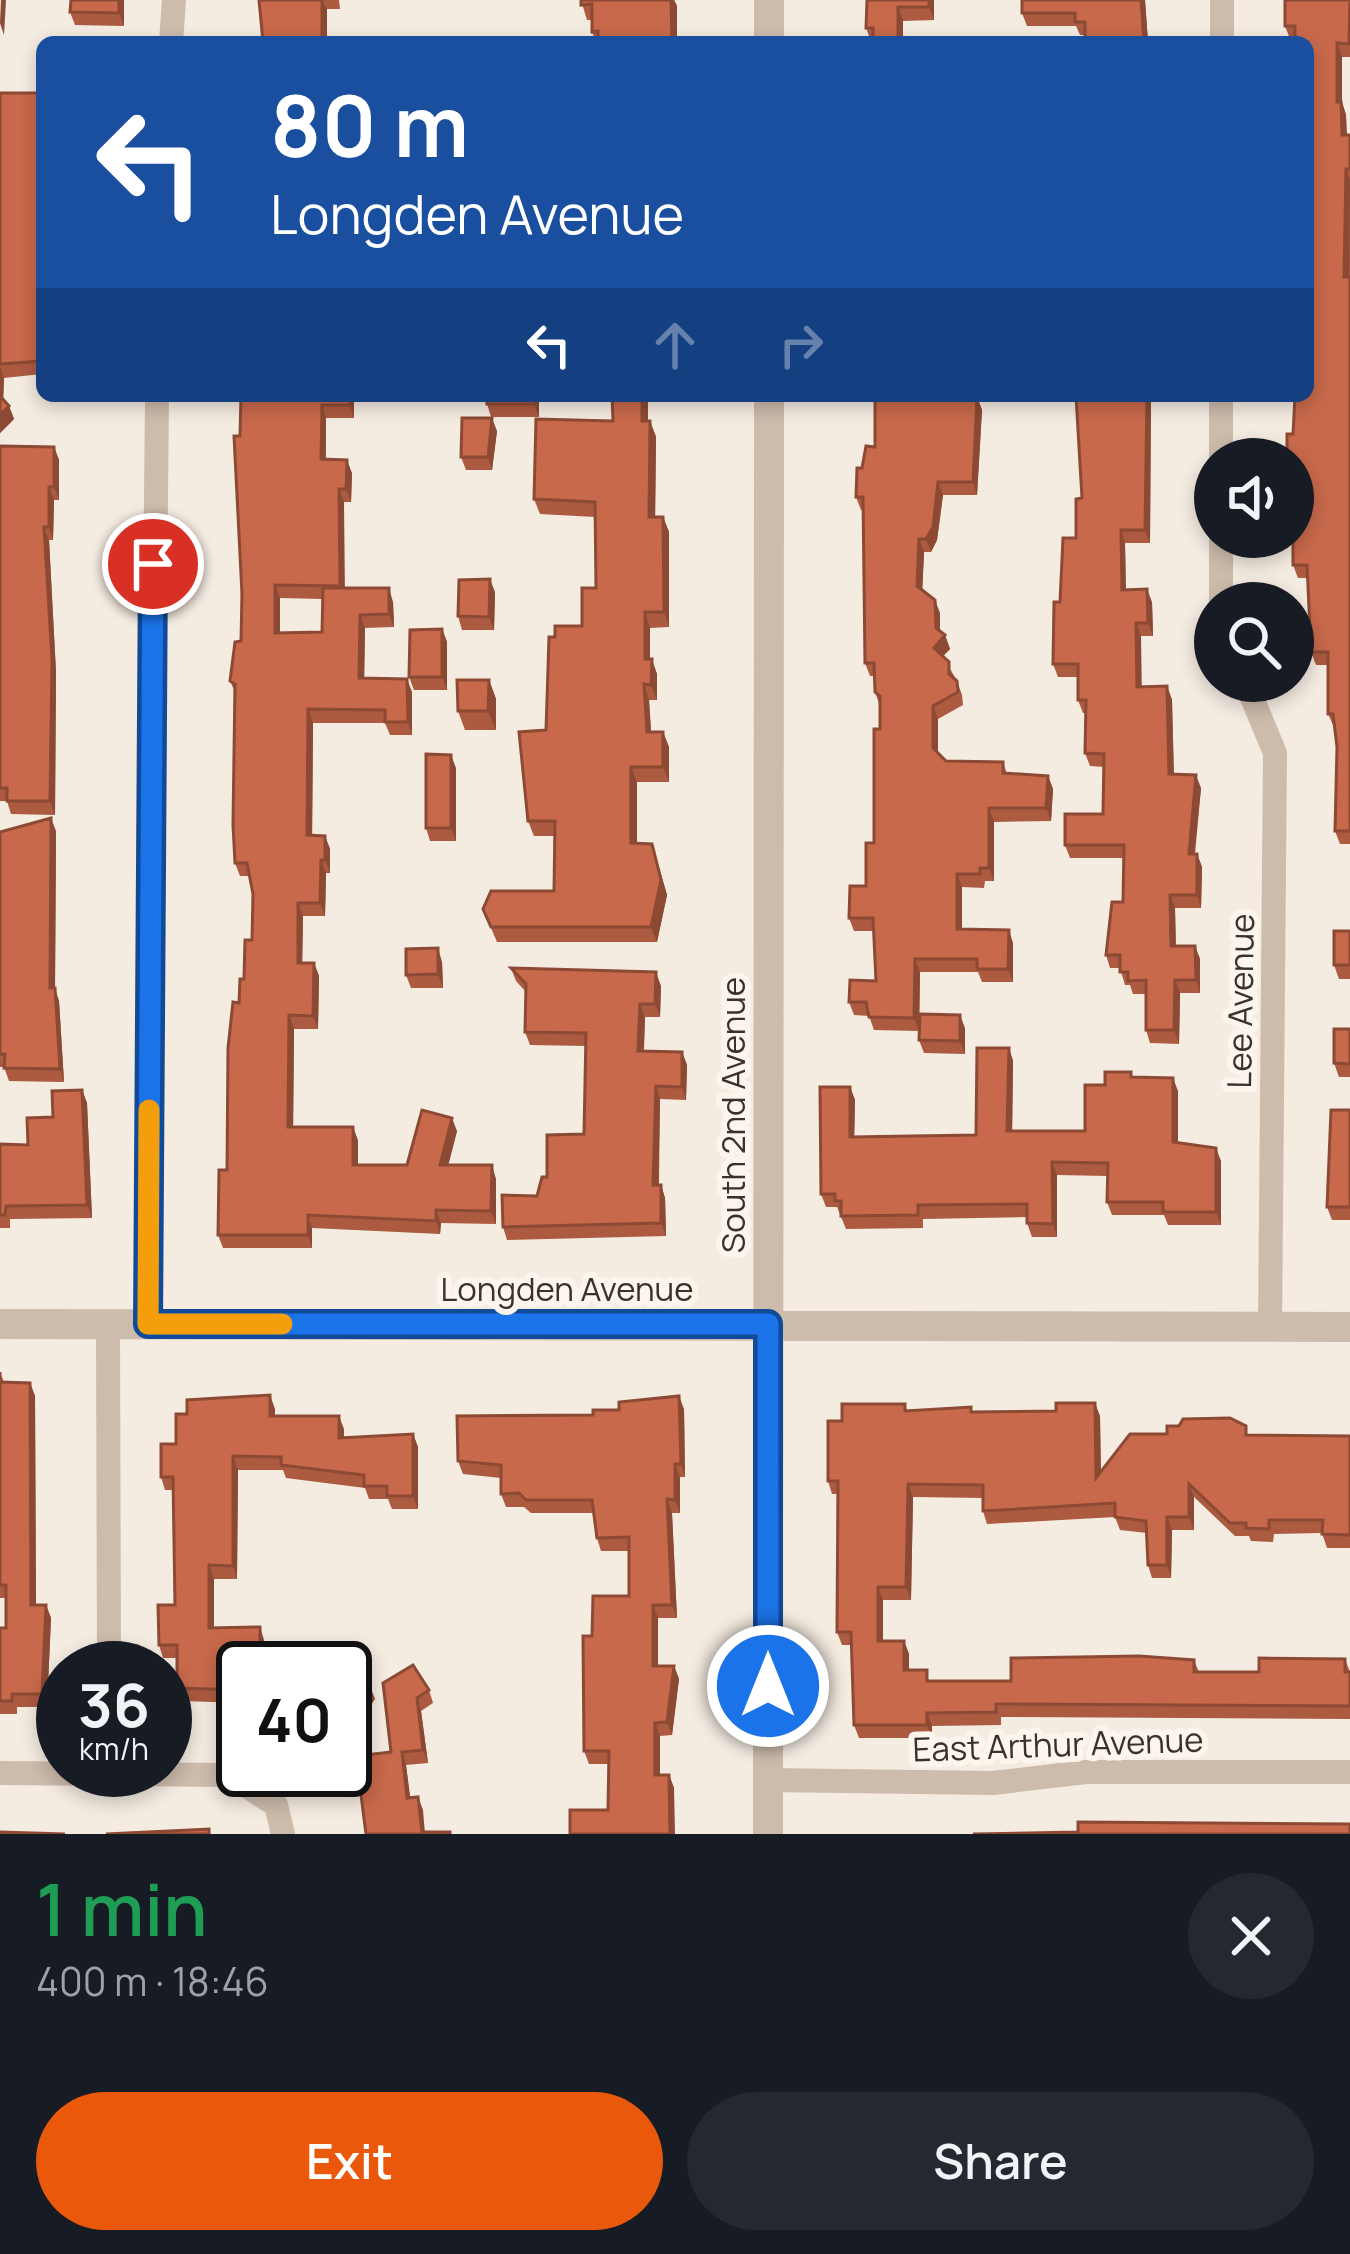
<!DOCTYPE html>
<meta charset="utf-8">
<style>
:root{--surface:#171b24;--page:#242831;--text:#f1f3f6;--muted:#9ea1a6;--accent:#ea580c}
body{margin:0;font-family:Manrope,sans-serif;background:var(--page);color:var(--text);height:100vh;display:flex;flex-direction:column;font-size:45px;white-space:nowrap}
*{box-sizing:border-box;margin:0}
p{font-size:39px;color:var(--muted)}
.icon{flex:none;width:66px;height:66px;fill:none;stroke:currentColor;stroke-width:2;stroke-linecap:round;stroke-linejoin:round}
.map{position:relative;height:1834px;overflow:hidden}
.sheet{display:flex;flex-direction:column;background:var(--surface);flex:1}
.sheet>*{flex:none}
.hud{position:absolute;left:36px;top:36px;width:1278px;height:366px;border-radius:18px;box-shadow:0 6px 18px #0003;background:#1a4fa0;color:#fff;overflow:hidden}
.controls{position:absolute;left:1194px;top:438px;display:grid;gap:24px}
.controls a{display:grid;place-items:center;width:120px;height:120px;border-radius:50%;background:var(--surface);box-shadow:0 6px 18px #0003;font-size:60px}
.speed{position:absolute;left:36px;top:1641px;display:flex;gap:24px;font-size:60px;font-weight:700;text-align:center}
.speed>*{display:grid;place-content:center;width:156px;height:156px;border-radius:50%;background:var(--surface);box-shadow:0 6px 18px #0003;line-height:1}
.speed small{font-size:30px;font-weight:400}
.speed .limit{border:6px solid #111;border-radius:18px;background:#fff;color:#111}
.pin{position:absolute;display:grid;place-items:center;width:102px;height:102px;color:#fff;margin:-51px;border:6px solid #fff;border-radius:50%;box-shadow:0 3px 12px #0007}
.me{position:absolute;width:132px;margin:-66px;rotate:0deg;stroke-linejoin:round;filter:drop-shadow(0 0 9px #0008)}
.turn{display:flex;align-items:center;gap:42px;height:252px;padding:0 36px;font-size:54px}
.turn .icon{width:156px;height:156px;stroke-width:2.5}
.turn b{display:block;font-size:84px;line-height:102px}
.lanes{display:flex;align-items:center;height:114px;padding:0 36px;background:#0003;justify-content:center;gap:60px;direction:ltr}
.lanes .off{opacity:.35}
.round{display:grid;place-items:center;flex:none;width:126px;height:126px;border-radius:63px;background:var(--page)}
.head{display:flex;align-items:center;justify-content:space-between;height:204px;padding:0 36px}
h1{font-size:72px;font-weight:600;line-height:90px;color:#1e9e55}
.primary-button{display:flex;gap:24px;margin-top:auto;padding:24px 36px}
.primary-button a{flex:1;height:138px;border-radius:72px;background:var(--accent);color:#fff;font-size:48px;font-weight:600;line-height:138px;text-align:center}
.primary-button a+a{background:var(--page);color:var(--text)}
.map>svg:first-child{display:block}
</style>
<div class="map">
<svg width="1350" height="1834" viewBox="0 0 1350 1834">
<rect width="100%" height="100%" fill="#f4ebe1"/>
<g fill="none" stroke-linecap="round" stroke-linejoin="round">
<path stroke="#cdbbac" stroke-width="24" d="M171,42L174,0
M1222,42V0
M1221,459V396
M1221,603V537
M1245,681L1275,753L1270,1328
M108,1323L109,1668
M148,1324L157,396
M0,1773L229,1775L276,1805L283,1834
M768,1780L993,1783L1086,1772H1350"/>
<path stroke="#cdbbac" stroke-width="30" d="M769,42V0
M0,1324L1350,1327
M768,1834L769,396"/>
</g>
<path fill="#ac5a40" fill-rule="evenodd" d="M124,0V26L75,25L70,12Z
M259,0H339L340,9H327V42H263Z
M581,0H674L677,6V42H596L592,32V20H587Z
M867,0H934V20L903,21V42L871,41L866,28Z
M1145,0L1148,42H1085V35H1080L1076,26H1027L1022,13Z
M1350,0V57H1342V102L1346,115L1347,135H1350V844H1340L1335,831L1337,747L1334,727L1328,714V665H1316L1311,652L1308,578H1298L1293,565V434L1308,396L1295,39H1290L1285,26Z
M0,93H42V374L4,378L3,399L9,406L14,419L0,433Z
M238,396H354V418H326V459L352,473L351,502H344V588L393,602L394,627L365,628L364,678L412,692V735H390L385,723H313L312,836H325L330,849V873H326L325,916H303L302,963H314L319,976L318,1029H294L293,1127L358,1140V1165H407L457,1131L448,1165L496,1179V1224L441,1223L440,1234L312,1228V1248H223L218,1235L227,1170L239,1003L252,940L253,894L250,876H240L235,863V692L230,681L241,641L240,402ZM280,598L323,599L322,632L280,633Z
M487,396H539V417H491L487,404Z
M1151,396L1150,543H1125L1126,590L1152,602L1153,636H1141V687L1167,686L1172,700L1174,774L1201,788L1195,854H1197L1202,867L1201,908H1175L1176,946H1195L1200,959V993H1180L1179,1044L1150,1043L1146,1030V994H1133L1130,985H1125L1120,968H1110L1106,955L1123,902V858H1070L1065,845L1103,814L1104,767L1090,766L1085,753L1086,713H1083L1078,700V677H1058L1053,664L1060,602L1076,538L1082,498Z
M977,397L982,410L977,495H943L937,540L931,552H924L922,590L940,613V632L945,635L950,649L943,656L957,681L962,695L963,705L938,719V753L946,761L1003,762L1007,774L1048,776L1053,789L1051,821L994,822V881H985L984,888L962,887V929L1013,943V982H982L978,972H920L919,1031L874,1030L869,1016L854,1015L849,1002L876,981L874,931H854L849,918L866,886L874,843L880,706L875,692L874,676H870L865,663L863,510H861L856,497L862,468L875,447Z
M613,421H650L656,437L655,517H663L669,532V627L650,628V659L657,674V700H649L651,732H663L669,747V782H637V844L657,860L667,895L657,942H497L483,909L554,891L555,836H534L528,821L546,730L555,637L582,626L596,588L595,517L540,514L534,499Z
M497,431L492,470H466L461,457Z
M0,446L54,447L59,460V500H54L53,540H49L56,672L55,815L11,814L7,801H0Z
M495,592L494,630H462L458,616Z
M442,629L447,642V690H414L409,677Z
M489,680L496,699V730H465L458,711Z
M456,768V841H430L426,828Z
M56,831L55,989L59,1001L64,1082L9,1081L4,1067H0V832Z
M1350,931V979H1339L1334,965Z
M442,962L443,988H411L406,975Z
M511,968L661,986L660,1017H645L644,1051L682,1052L687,1065L686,1100L660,1099L659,1185H661L665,1198L666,1236L507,1240L503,1227L537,1196L547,1177L584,1134L586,1046L530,1045L525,1032L526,992L516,981Z
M965,1028V1054L924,1053L919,1040Z
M1350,1029V1077H1339L1334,1063Z
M1009,1048L1013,1061L1012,1131H1085L1105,1085L1133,1077L1178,1091V1143L1221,1161V1225H1168L1164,1215H1112L1107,1202L1108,1176L1057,1175V1237H1032L1027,1223V1217L923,1219V1228L846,1229L837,1207H826L821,1194L850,1087L855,1100L854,1137L976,1135Z
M82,1090L87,1103L92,1218L10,1219V1228H0V1144L28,1145L53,1117Z
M1350,1110V1220H1332L1327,1207Z
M0,1372L4,1382L30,1383L35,1396L36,1605H46L51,1618L47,1707H17V1714H0V1628H6V1598H0Z
M971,1407L973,1412L1100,1416L1101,1472L1250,1435L1350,1436V1548H1327L1322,1533L1274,1534L1273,1542L1251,1541L1249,1536H1235L1194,1497V1530H1172L1171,1578H1152L1148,1565L1147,1533L1120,1530L1115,1517L987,1524L983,1511V1498L913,1497L911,1600H883V1641H904L909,1654V1670L931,1681H1011L1194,1660L1199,1672H1259L1345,1659L1350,1672V1719L1001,1717V1725L932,1726V1738H859L854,1725L851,1645H842L837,1632L838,1494H832L828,1481L842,1421L907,1411Z
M275,1409V1416L344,1429V1438L413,1434L418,1447V1509H392L388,1499H369L365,1488L286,1478L283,1470H238L237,1579H214V1628L264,1640L243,1668V1703L182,1701L177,1688V1658H163L159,1645L175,1605L173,1490H165L161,1477Z
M684,1409L685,1477H680V1513H672L677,1618H658V1666H674L679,1679L672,1735L660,1736V1775H669L674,1788L608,1810L609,1764H589L584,1751L592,1636L629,1596V1551H601L597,1538L594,1513H531L524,1507H506L501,1494V1478L463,1474L458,1461L593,1415Z
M383,1683L429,1690L433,1703L421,1711L428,1763L406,1765L410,1798L423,1810L366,1834L391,1752Z"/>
<path fill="#8c4a34" d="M1,0H6L4,35L0,23Z
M119,0H124V26L119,13Z
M322,0L327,9V42H322Z
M671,0H674L677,6V42H672Z
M929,0H934V20L929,7Z
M1141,0H1145L1148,42H1144Z
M898,7L903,21V42H898Z
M1337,43L1342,57V102L1346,115L1347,148L1342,135L1337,102Z
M1346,169L1350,180L1349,290L1344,277Z
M0,367L4,378L3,407L0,399Z
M349,396H354V418L350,405Z
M534,396H539V417L534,404Z
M642,396H648V436L642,421Z
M1147,396H1151L1150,543L1145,530Z
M977,397L982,410L977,495L973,482Z
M322,405L326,418L325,473L321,459Z
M9,406L14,419L0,433V415Z
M492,418L497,431L492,470L488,457Z
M650,421L656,437L655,532L649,517Z
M54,447L59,460V500L54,487Z
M347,460L352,473L351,502L346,489Z
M938,482L943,495L937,540L931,552L926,539Z
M49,487L54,500L53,540L49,527Z
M339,489L344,502L345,599L340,586Z
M663,517L669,532V627L664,612Z
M44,527L49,540L56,672L55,815L50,801Z
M1121,530L1125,543L1126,603L1122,590Z
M919,539L924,552L922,599L917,586Z
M490,579L495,592L494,630L489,617Z
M275,585L280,598V646L275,633Z
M389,588L393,602L394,627L389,614Z
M1147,589L1152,602L1153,636L1148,623Z
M935,600L940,613V641L945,635L950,649L938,661L934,648Z
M645,612L650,628V675L645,659Z
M360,615L365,628L364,691L359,678Z
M1136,623L1141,636L1142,700L1137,687Z
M442,629L447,642V690L442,677Z
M652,659L657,674V700L651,685Z
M407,679L412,692V735L408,722Z
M489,680L496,699V730L488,711Z
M644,684L649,700L652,747L647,732Z
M1167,686L1172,700L1174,788L1169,774Z
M933,706L938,719V762L933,748Z
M308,709L313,723L312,849L307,835Z
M663,732L669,747V782L663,767Z
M451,755L456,768V841L451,828Z
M631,767L637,782V858L631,843Z
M1196,775L1201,788L1193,867L1189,854Z
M1048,776L1053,789L1051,821L1046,808Z
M989,808L994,822V881L989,868Z
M51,818L56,831L55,989L59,1001L64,1082L60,1069L50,988Z
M325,836L330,849V873L325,860Z
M652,844L667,895L657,942L651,927Z
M1197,854L1202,867L1201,908L1197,895Z
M321,860L326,873L325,916L320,903Z
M957,874L962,887V943L957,929Z
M1170,895L1175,908L1176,960L1171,946Z
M298,903L303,916L302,976L298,963Z
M1009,930L1013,943V982L1008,969Z
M1195,946L1200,959V993L1196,980Z
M438,948L442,962L443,988L438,974Z
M915,959L920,972L919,1031L914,1018Z
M314,963L319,976L318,1029L313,1016Z
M656,972L661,986L660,1017L655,1004Z
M1175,980L1180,993L1179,1044L1174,1030Z
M640,1004L645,1017L643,1065L638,1051Z
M289,1015L294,1029L293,1140L288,1127Z
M960,1015L965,1028V1054L960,1041Z
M1009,1048L1013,1061L1012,1144L1007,1131Z
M682,1052L687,1065L686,1100L682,1087Z
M1173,1078L1178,1091V1156L1173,1142Z
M656,1086L660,1099L658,1198L653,1185Z
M850,1087L855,1100L854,1150L850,1137Z
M82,1090L87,1103L92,1218L87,1205Z
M452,1118L457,1131L445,1178L440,1165Z
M353,1127L358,1140V1178L353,1165Z
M1216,1148L1221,1161V1225L1216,1212Z
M1052,1162L1057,1175V1237L1053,1224Z
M492,1165L496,1179V1224L491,1211Z
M661,1185L665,1198L666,1236L661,1223Z
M436,1210L441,1223L440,1234L436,1221Z
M308,1215L312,1228V1248L308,1235Z
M30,1383L35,1396L36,1618L31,1605Z
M270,1395L275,1409V1429L270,1416Z
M679,1396L684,1409L685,1477L681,1464Z
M1095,1403L1100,1416L1101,1491L1096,1478Z
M339,1416L344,1429V1451L339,1438Z
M413,1434L418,1447V1509L413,1496Z
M233,1456L238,1470L237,1579L233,1566Z
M675,1464L680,1477V1513L675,1500Z
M908,1484L913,1497L911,1600L906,1587Z
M1189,1484L1194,1497V1530L1189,1517Z
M667,1499L672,1513L677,1618L672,1605Z
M1167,1517L1172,1530L1171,1578L1167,1565Z
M209,1565L214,1579V1641L209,1628Z
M878,1587L883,1600V1654L878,1641Z
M46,1605L51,1618L47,1707L42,1694Z
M653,1605L658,1618V1679L653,1666Z
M260,1627L264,1640V1668H260Z
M904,1641L909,1654V1683L904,1670Z
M674,1666L679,1679L672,1735L667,1722Z
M370,1686L375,1699L345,1744V1723Z
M417,1698L421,1711L428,1763L423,1750Z
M927,1713L932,1726V1738L927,1725Z
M655,1723L660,1736V1788L655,1775Z
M402,1752L406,1765L412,1811L407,1798Z
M669,1775L674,1788L675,1834H670Z
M418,1797L423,1810L425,1834H422Z"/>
<path fill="#c8694b" stroke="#8c4a34" stroke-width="3" d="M71,0H119V13L70,12Z
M259,0H322V41L263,42Z
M581,0H671L672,42H598V31L592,32V4L581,5Z
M867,0H929V7H898V42H873V28H866Z
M1022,0H1141L1144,42H1085V22H1075V13H1022Z
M1285,0H1350L1349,44L1337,43V102H1341L1342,135H1350V169H1346L1344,277H1350V831H1335L1337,747L1333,714H1328V652H1311L1307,565H1293V459H1287V434H1293L1295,396H1308V42H1295V26H1285Z
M0,93H42V361L0,364Z
M0,396L9,406L0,415Z
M241,396H349L350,405H322L321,459L347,460L346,489H339L340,586L275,585V633L322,632L323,588H389V614L360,615L359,678L407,679L408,722H385V710L308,709L307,835L325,836V860H321L320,903H298V963H314L313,1016L289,1015L288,1127H353V1165H407L422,1110L452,1118L440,1165H492L491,1211L436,1210V1221L308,1215V1235H218L219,1170H227L228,1048L233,1002L239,1003L240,979H244L245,940H252L253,894L247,863H235L233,825L235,684L230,681L235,642L241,641L242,594L234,436H240Z
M487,396H534V404H487Z
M612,396H642V421H650L649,517H663L664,612H645V659H652L651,685L644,684L647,732H663V767H631V843L652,844L661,880L651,927H491L483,909L491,891H554L555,821H528L519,732L546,730L549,637H555V626H582V588H596L595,502L534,499L536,419L613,421Z
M875,396L977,397L973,482H938L933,527L926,539H919L917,586L935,600L936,628L945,635L934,648L949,662V674L957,681L958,692L933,706V748L946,761L1003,762V773L1048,776L1046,808H989V868H980V874H957V929L1009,930L1008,969H977V959H915L914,1018L869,1017L866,1002H849L850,980L876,981L873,918H849L850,886H866V843H874V729H880V696L875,692L874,663H865L863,497H856L857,468H862L866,446L875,447Z
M1076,396H1147L1145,530H1121L1122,590L1147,589L1148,623H1136L1137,687L1167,686L1169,774L1196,775L1189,854H1197V895H1170L1171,946H1195L1196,980H1175L1174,1030H1146V980L1128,981V972H1120V955H1106L1112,902H1123L1124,845H1065V814H1103L1104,754L1085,753L1086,700H1078V664H1053L1054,602H1060L1063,538H1076V499L1082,498Z
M462,418H492L488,457H461Z
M0,446L54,447V487H49V527H44L52,659L50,801H7V788H0Z
M490,579L489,617L458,616L459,580Z
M442,629V677H409L410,630Z
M457,680H489L488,711H458Z
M426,754L451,755V828H426Z
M51,818L50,988H55L60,1069L4,1068L5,1054H0V832Z
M1334,931H1350V965H1334Z
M438,948V974L406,975V949Z
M511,968L656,972L655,1004H640L638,1051L682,1052V1087L656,1086L653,1185H661V1223L503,1227L502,1195L537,1196L542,1177H547V1135L584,1134L586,1033L525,1032L526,984Z
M920,1014L960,1015V1041L919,1040Z
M1334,1029H1350V1064L1334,1063Z
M977,1048H1009L1007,1131H1085V1085H1105V1072H1131V1077L1173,1078V1142L1216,1148V1212H1163V1202H1107L1108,1163L1052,1162L1053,1224L1027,1223V1204L918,1205V1215L841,1216V1201H835V1194H821L820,1087H850V1137L976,1135Z
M82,1090L87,1205L6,1206L5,1215H0V1144L28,1145L27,1118L53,1117L52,1091Z
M1331,1110H1350V1207H1327Z
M0,1372V1382L30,1383L31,1605H46L42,1694H12V1701H0V1628H6V1585H0Z
M270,1395V1416H339V1438L413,1434V1496H387V1486H364V1475L281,1465V1457L233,1456V1566L209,1565V1628L260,1627V1668H243V1690L177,1688V1645H159L158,1605H175L173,1477H161V1444H176V1414H187V1400Z
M679,1396L681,1464H675V1500L667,1499L672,1605H653V1666H674L667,1722L655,1723V1775H669L670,1834H570V1810H608L609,1751H584L583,1636H592L593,1596H629V1537L597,1538L592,1500H526L519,1493L501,1494V1465L458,1461L457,1416L593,1415V1410H619V1402Z
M1056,1403H1095L1096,1478L1130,1434H1167V1426H1179L1183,1419L1230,1418L1246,1426V1435L1350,1436V1535L1322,1534L1323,1520H1269V1529L1246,1528V1523H1230L1189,1484V1517H1167V1565H1148L1146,1521L1115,1517V1503L983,1511V1485L908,1484L906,1587H878V1641H904V1670H927V1681H1011V1658L1139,1656L1194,1660V1672H1259V1658L1345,1659V1672H1350V1706L996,1704V1712L927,1713V1725H854L851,1632H837L838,1481H828V1421H842V1404H905V1411L971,1407V1412L1056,1411Z
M297,1649L314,1659L319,1652L343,1668H285Z
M413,1665L429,1690L417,1698L423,1750L402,1752L407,1798L418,1797L422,1832H450V1834H366L356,1756L391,1752L383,1683Z
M345,1669L370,1686L345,1723Z
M1078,1822L1350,1824V1834H973L1078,1832Z
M209,1829V1834H106Z
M0,1832L65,1834H0Z"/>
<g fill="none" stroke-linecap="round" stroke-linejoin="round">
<defs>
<path id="route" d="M153,564L148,1324H768V1686"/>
</defs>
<use href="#route" stroke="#114b97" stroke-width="30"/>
<use href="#route" stroke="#1a73e8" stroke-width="21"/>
<path stroke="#f59e0b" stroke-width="21" d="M149,1110L148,1324H282"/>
</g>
<g text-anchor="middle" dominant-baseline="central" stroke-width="12" stroke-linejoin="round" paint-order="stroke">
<g font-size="33" fill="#3b302b" stroke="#fbf5ee">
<text transform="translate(1240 1001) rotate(-89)">Lee Avenue</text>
<text transform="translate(732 1115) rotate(-90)">South 2nd Avenue</text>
<text x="567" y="1288">Longden Avenue</text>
<text transform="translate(1058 1744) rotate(-2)">East Arthur Avenue</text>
</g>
</g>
</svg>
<div class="controls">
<a><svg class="icon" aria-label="sound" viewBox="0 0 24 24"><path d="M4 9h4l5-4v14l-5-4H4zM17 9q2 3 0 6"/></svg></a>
<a><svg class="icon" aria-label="search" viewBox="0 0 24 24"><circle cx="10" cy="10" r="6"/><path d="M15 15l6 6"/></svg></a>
</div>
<div class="speed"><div>36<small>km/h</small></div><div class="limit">40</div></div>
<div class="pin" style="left:153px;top:564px;background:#d93025"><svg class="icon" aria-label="arrive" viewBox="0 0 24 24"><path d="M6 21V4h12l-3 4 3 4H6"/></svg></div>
<svg class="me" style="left:768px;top:1686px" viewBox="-20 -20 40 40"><circle r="17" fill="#1a73e8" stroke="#fff" stroke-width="3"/><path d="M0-11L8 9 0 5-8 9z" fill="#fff"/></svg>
<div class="hud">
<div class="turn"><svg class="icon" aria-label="left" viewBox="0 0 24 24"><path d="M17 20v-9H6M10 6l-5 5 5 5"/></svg><div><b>80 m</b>Longden Avenue</div></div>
<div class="lanes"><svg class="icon" aria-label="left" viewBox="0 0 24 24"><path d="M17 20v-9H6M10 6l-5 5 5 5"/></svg><svg class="icon off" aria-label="ahead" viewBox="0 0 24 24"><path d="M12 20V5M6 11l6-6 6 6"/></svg><svg class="icon off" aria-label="right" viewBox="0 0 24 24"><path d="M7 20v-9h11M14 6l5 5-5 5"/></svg></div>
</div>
</div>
<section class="sheet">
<div class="head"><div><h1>1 min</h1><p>400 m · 18:46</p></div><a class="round"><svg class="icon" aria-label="close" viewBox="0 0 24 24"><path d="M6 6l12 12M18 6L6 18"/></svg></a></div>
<div class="primary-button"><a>Exit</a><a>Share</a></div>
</section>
